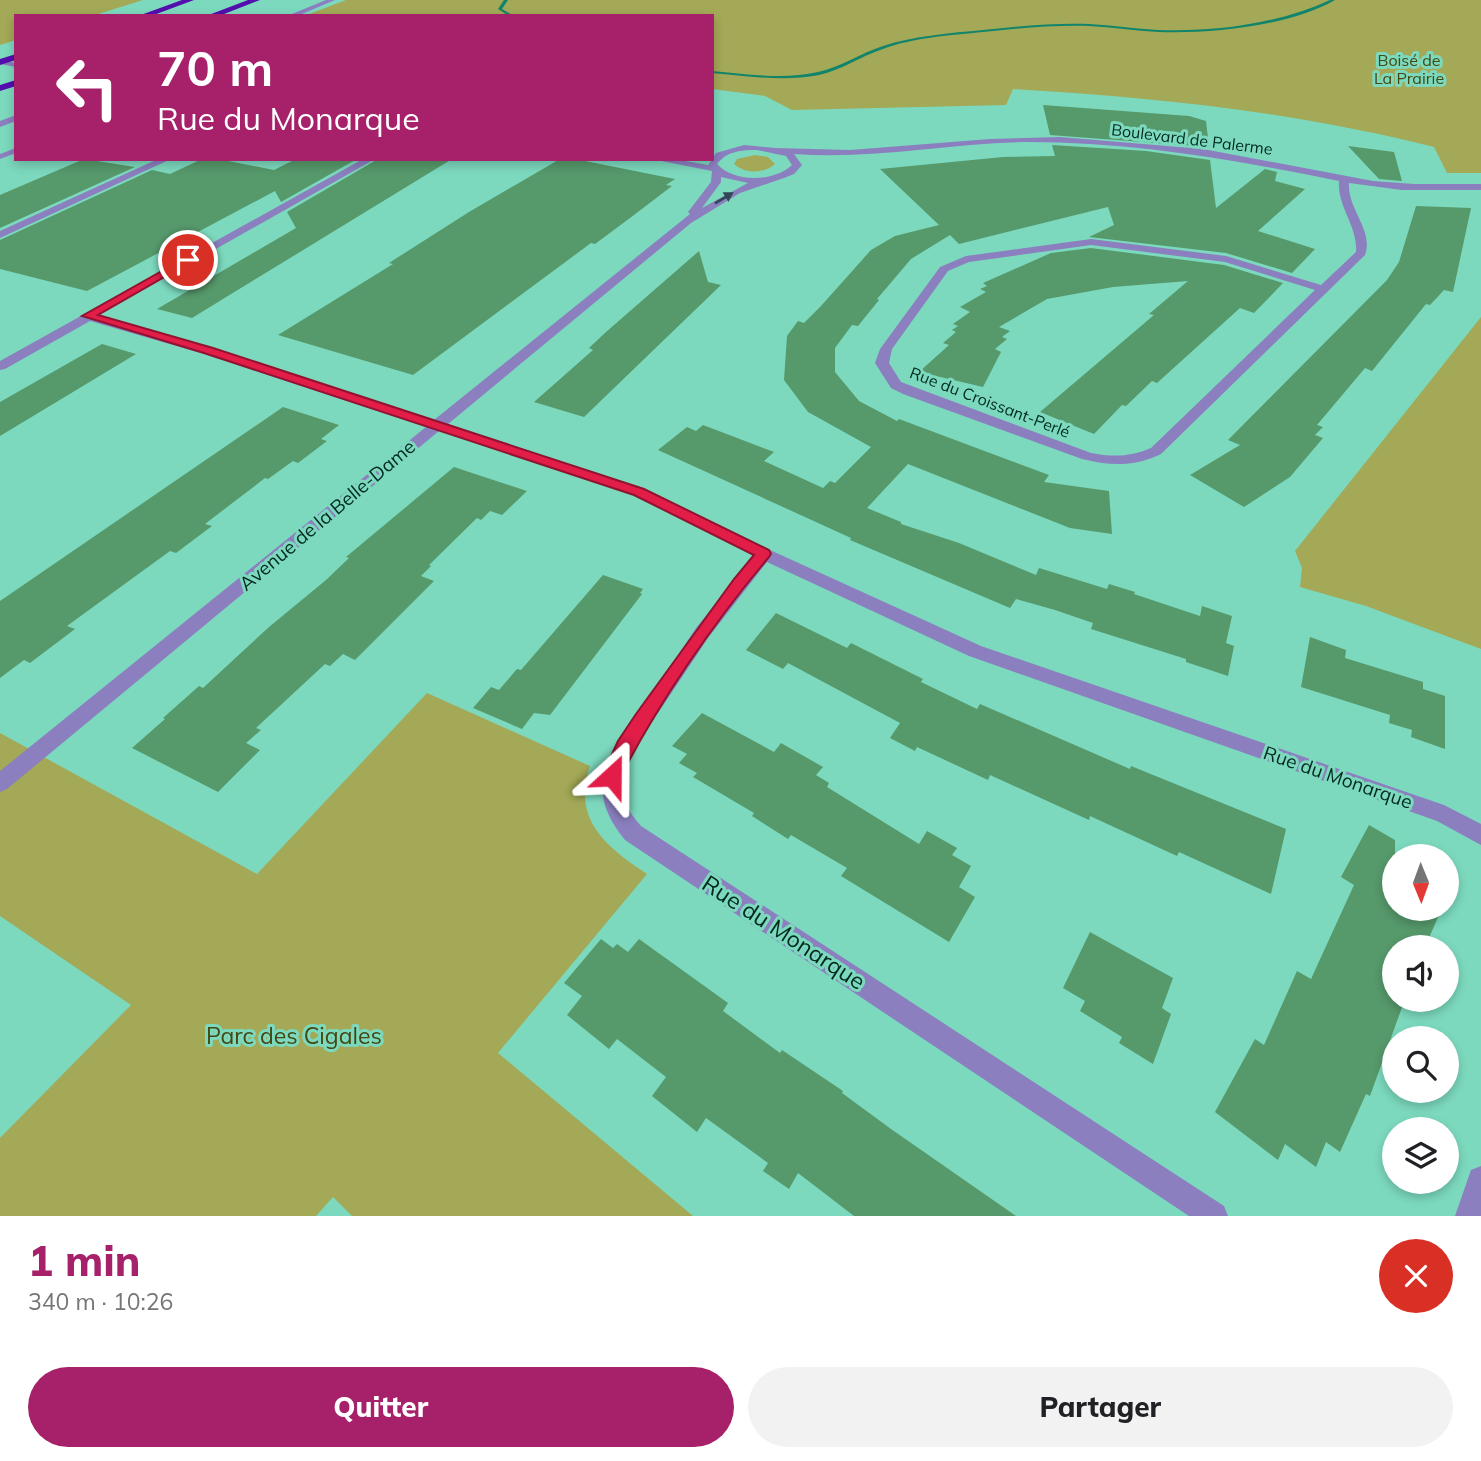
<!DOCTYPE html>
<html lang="fr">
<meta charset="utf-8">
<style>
:root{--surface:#fff;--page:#f2f2f2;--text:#202124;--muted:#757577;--accent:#a6206a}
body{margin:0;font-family:Mulish,sans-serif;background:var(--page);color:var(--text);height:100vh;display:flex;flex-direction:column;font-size:26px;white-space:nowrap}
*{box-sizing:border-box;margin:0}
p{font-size:23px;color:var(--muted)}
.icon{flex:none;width:38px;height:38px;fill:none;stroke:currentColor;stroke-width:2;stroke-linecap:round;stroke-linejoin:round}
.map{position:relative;height:1216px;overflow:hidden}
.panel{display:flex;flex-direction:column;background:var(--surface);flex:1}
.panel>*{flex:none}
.top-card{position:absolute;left:14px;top:14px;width:700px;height:147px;border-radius:0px;box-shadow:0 4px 10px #0003;background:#a6206a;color:#fff;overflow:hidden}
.needle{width:46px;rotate:179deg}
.controls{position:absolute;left:1382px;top:844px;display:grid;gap:14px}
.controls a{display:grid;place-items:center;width:77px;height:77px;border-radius:50%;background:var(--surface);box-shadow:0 4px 10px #0003;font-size:35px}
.pin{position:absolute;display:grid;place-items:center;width:60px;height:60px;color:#fff;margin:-30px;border:4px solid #fff;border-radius:50%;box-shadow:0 2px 7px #0007}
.me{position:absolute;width:77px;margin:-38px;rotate:24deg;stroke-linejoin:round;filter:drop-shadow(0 0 5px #0008)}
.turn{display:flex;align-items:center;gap:24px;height:147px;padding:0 28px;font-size:32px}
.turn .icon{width:91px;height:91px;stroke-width:2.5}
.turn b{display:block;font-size:49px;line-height:60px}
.round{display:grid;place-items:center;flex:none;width:74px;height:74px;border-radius:37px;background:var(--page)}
.summary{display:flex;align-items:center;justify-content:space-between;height:119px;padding:0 28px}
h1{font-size:42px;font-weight:800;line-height:52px;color:var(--accent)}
.primary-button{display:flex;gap:14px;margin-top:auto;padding:14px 28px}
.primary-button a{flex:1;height:80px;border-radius:42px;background:var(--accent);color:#fff;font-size:28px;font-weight:800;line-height:80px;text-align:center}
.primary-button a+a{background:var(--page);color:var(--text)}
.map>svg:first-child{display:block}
</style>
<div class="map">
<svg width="1481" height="1216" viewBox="0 0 1481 1216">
<rect width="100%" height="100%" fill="#7cd9be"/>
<path fill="#a3a956" d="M0,0H143L92,16H16V40L0,45Z
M346,0H1481V173H1447L1434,147C1296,112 1155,97 1013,89L1006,105L792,110L765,96L712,89V16H304Z
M755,155L768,157L775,164C764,174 745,174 734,164L737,159Z
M1481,317V649L1366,606L1300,587L1302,568L1295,551Z
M427,693L590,766C571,820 608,848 647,874L498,1053L693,1216H352L333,1197L316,1216H0V1138L131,1005L0,916V733L257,874Z"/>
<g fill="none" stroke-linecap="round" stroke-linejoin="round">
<path fill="#12846b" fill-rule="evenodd" d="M504,0H508L502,9L514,16H509L498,9Z
M1330,0H1335C1290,26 1210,34 1158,32C1135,31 1112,27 1089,26C1054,25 1018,28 983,32C952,35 911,38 883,49C861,56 842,70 819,75C784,82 747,76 712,73V71C747,74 784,80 818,72C841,67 861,53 883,46C913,36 951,33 983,30C1018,26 1054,23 1089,24C1112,25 1135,29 1158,30C1215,32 1278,24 1330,0Z"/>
</g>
<path fill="#56996b" d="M1043,105L1189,116L1206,121L1209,147L1050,135Z
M1052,145L1146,151L1210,160L1216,208L1265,169L1277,172L1275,181L1305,189L1258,231L1315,249L1292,273L1226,253L1089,237L1114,225L1108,207L959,244L950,235L911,259L877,299L879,300L858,326L852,325L835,348V372L859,401L897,421L899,419L1049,475L1044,482L1109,491L1112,534L1070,528L908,464L867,508L901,522V524L959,543L1036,575L1039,568L1107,589L1109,584L1135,592L1134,594L1200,616L1202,606L1232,616L1226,643L1234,646L1228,676L1186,662V659L1091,629L1093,623L1055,610L1016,599L1010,608L850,540L851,538L658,450L687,427L696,431L703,425L774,452L764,461L823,488L830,481L835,483L871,447L808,412L784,380L787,336L798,321L804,323L821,306L871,250L895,236L939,225L880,169L1003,157L1055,156Z
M1348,146L1394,152L1402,181L1379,179Z
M84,159L135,167L0,228V195Z
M202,159H218L274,170L296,159H357L281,202L275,191L87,291L0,269V240L152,170L170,174Z
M378,159H452L192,318L157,309L296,228L287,212Z
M560,159H575L675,179L666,185L672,186L630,218L595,244L591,243L413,375L278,335L393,264L389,263L469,212Z
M1416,206L1471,208L1453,292L1444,290L1430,305L1426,304L1372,371L1365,368L1317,425L1323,427L1315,435L1323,438L1290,477L1244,507L1190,475L1240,445L1228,440L1387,280L1399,262Z
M1091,248L1224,265L1283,283L1254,313L1240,308L1157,383L1152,381L1126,406L1122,405L1094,434L1040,412L1154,315L1149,314L1188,281L1113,287L1047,299L999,327L1010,331L1002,337L1007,339L995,349L1001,352L983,387L919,372L949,345L943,343L956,332L952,330L958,326L953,324L970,312L960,307L986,292L980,289L987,286L983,283L1051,253Z
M699,251L708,282L721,285L584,417L534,402L593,350L589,348L606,332Z
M102,344L136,354L0,436V402Z
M283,407L339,425L321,439L327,441L298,463L293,461L268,479L265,478L205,524L212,526L176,553L170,551L67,626L75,629L30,663L24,660L0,678V601Z
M454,467L527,491L502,515L490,511L481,520L477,518L429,565L431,566L421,576L434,581L355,660L343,654L330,666L325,664L256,728L261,730L246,743L260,750L218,792L132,748L165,719L163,718L199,686L203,688L269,627L326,580L349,558L346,557Z
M603,575L643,589L640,593L642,594L550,715L534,713L522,729L473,708L491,687L499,690L517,669L521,670Z
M776,613L847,648L851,643L923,679L921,682L977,709L980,704L1130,769L1131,766L1286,829L1271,894L1179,852L1177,856L1090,816L1089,820L990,775L988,780L917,747L915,751L890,738L900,723L788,663L783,669L746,650Z
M1310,637L1346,650L1345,658L1423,682V689L1445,696V749L1411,737L1412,730L1389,723L1390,715L1301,687Z
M702,713L774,752L781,743L823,767L816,775L829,783L827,787L919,844L927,831L957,848L952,855L971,866L959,887L975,897L949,942L841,876L847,868L791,835L788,839L752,816L754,813L693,777L697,773L679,763L687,754L672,746Z
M1369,825L1395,840V908H1442L1425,947H1395V999H1405L1370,1096L1366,1094L1340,1152L1326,1142L1316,1167L1285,1144L1278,1160L1215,1112L1255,1039L1264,1045L1297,971L1311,979L1354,885L1341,877Z
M1090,932L1173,978L1162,1008L1171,1014L1153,1064L1119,1043L1122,1037L1080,1011L1085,1001L1063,988Z
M601,939L613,948L617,944L628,952L639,939L728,1003L723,1011L780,1053L782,1050L843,1091L842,1093L891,1129L1016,1216H854L798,1173L789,1189L763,1171L768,1163L706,1118L697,1132L652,1096L666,1077L617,1039L609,1049L567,1015L582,996L564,983Z"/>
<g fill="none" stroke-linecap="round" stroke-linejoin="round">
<path fill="#8b7fbf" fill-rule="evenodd" d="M0,60L16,63V67L0,64Z
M16,148V153L0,159V154Z"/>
<path fill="#8b7fbf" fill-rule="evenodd" d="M326,0H335L297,16H287Z
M16,115V121L0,127V121Z
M1060,137L1203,149L1373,181L1414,184H1481V190H1402L1349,183C1347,209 1374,230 1365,255L1161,454C1135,467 1110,466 1082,459L903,394L891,388L875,363L880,349L940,267L966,256L1091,239L1226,256L1321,285L1356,252C1358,226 1337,207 1339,181C1236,160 1134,142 1028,142C949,143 872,160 794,154L802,165L794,174L784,178L740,193L691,223L448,424L644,489L770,550L981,646L1444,805L1481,824V845L1437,821L969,656L767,562L708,638L632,752C617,783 618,800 641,826L1224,1206L1228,1216H1189L625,840C602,812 595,787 612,754L696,628L754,556L634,495L439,431L7,789L0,792V771L426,427L204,354L90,321L5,369L0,370V361L363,159H375L99,315L214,348L434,420L690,214L688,212L711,182L712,171L651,159H674L708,165L716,153L744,145L776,148L850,150L990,139ZM757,150L786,156L792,165C774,182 734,183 717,164C727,151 741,150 757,150ZM721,177L748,183L702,208L721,182ZM1091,245L1225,262L1315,290L1151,448C1131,457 1112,457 1091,453L901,382L889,363L892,349L948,271L969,262Z
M158,159H171L0,238V231Z
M1481,1166V1216H1455L1471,1170Z"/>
<path fill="#530eae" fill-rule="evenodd" d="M182,0H194L151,16H138Z
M248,0H260L219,16H206Z
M16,54V60L0,65V59Z
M16,80V86L0,91V85Z"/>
</g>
<defs><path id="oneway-solid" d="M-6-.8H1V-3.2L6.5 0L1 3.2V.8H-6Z" transform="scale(1.75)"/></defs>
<use fill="#314757" href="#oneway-solid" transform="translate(724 198) rotate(-31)"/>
<path fill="#e11d48" stroke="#92132f" stroke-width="2" d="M185,258L194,260L98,315L213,348L644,489L769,550L771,554L769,557C714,622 656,706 618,782L612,784L605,782L602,776L618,741L636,714L734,579L754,555L634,495L204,353L82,316Z"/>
<g text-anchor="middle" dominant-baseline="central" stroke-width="6" stroke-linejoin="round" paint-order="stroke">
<g font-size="16" fill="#454812" stroke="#7cd9be">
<text x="1409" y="60">Boisé de<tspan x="1409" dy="18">La Prairie</tspan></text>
</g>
<g font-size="16" fill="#00291f" stroke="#7cd9be">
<text transform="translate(1192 139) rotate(7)">Boulevard de Palerme</text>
<text transform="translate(990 402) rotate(21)">Rue du Croissant-Perlé</text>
</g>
<g font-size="19" fill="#00291f" stroke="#7cd9be">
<text transform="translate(327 515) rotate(-40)">Avenue de la Belle-Dame</text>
<text transform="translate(1338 777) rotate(19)">Rue du Monarque</text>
</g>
<g font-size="23" fill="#00291f" stroke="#7cd9be">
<text transform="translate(784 932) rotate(33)">Rue du Monarque</text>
</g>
<g font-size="23" fill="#454812" stroke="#7cd9be">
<text x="294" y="1035">Parc des Cigales</text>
</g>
</g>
</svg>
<div class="controls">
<a><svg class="needle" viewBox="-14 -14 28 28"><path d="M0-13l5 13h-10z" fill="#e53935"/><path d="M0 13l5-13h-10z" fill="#757577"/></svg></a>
<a><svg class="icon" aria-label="sound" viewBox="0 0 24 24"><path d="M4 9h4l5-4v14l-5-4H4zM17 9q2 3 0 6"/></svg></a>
<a><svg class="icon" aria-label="search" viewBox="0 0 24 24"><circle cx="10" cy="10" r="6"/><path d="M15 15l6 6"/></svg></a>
<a><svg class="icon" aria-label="layers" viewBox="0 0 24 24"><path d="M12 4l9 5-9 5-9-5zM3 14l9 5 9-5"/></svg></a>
</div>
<div class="pin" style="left:188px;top:260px;background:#d93025"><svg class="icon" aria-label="arrive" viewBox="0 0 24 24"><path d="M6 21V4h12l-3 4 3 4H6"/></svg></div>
<svg class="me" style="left:612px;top:776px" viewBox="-20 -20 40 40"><path d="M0-17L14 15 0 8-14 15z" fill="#e11d48" stroke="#fff" stroke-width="4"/></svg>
<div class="top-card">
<div class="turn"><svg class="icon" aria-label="left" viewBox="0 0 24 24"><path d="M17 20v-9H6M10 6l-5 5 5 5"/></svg><div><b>70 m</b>Rue du Monarque</div></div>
</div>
</div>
<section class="panel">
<div class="summary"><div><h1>1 min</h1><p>340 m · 10:26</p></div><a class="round" style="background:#d93025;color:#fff"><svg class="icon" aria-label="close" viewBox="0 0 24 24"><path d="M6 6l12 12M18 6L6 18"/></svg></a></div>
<div class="primary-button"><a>Quitter</a><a>Partager</a></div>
</section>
